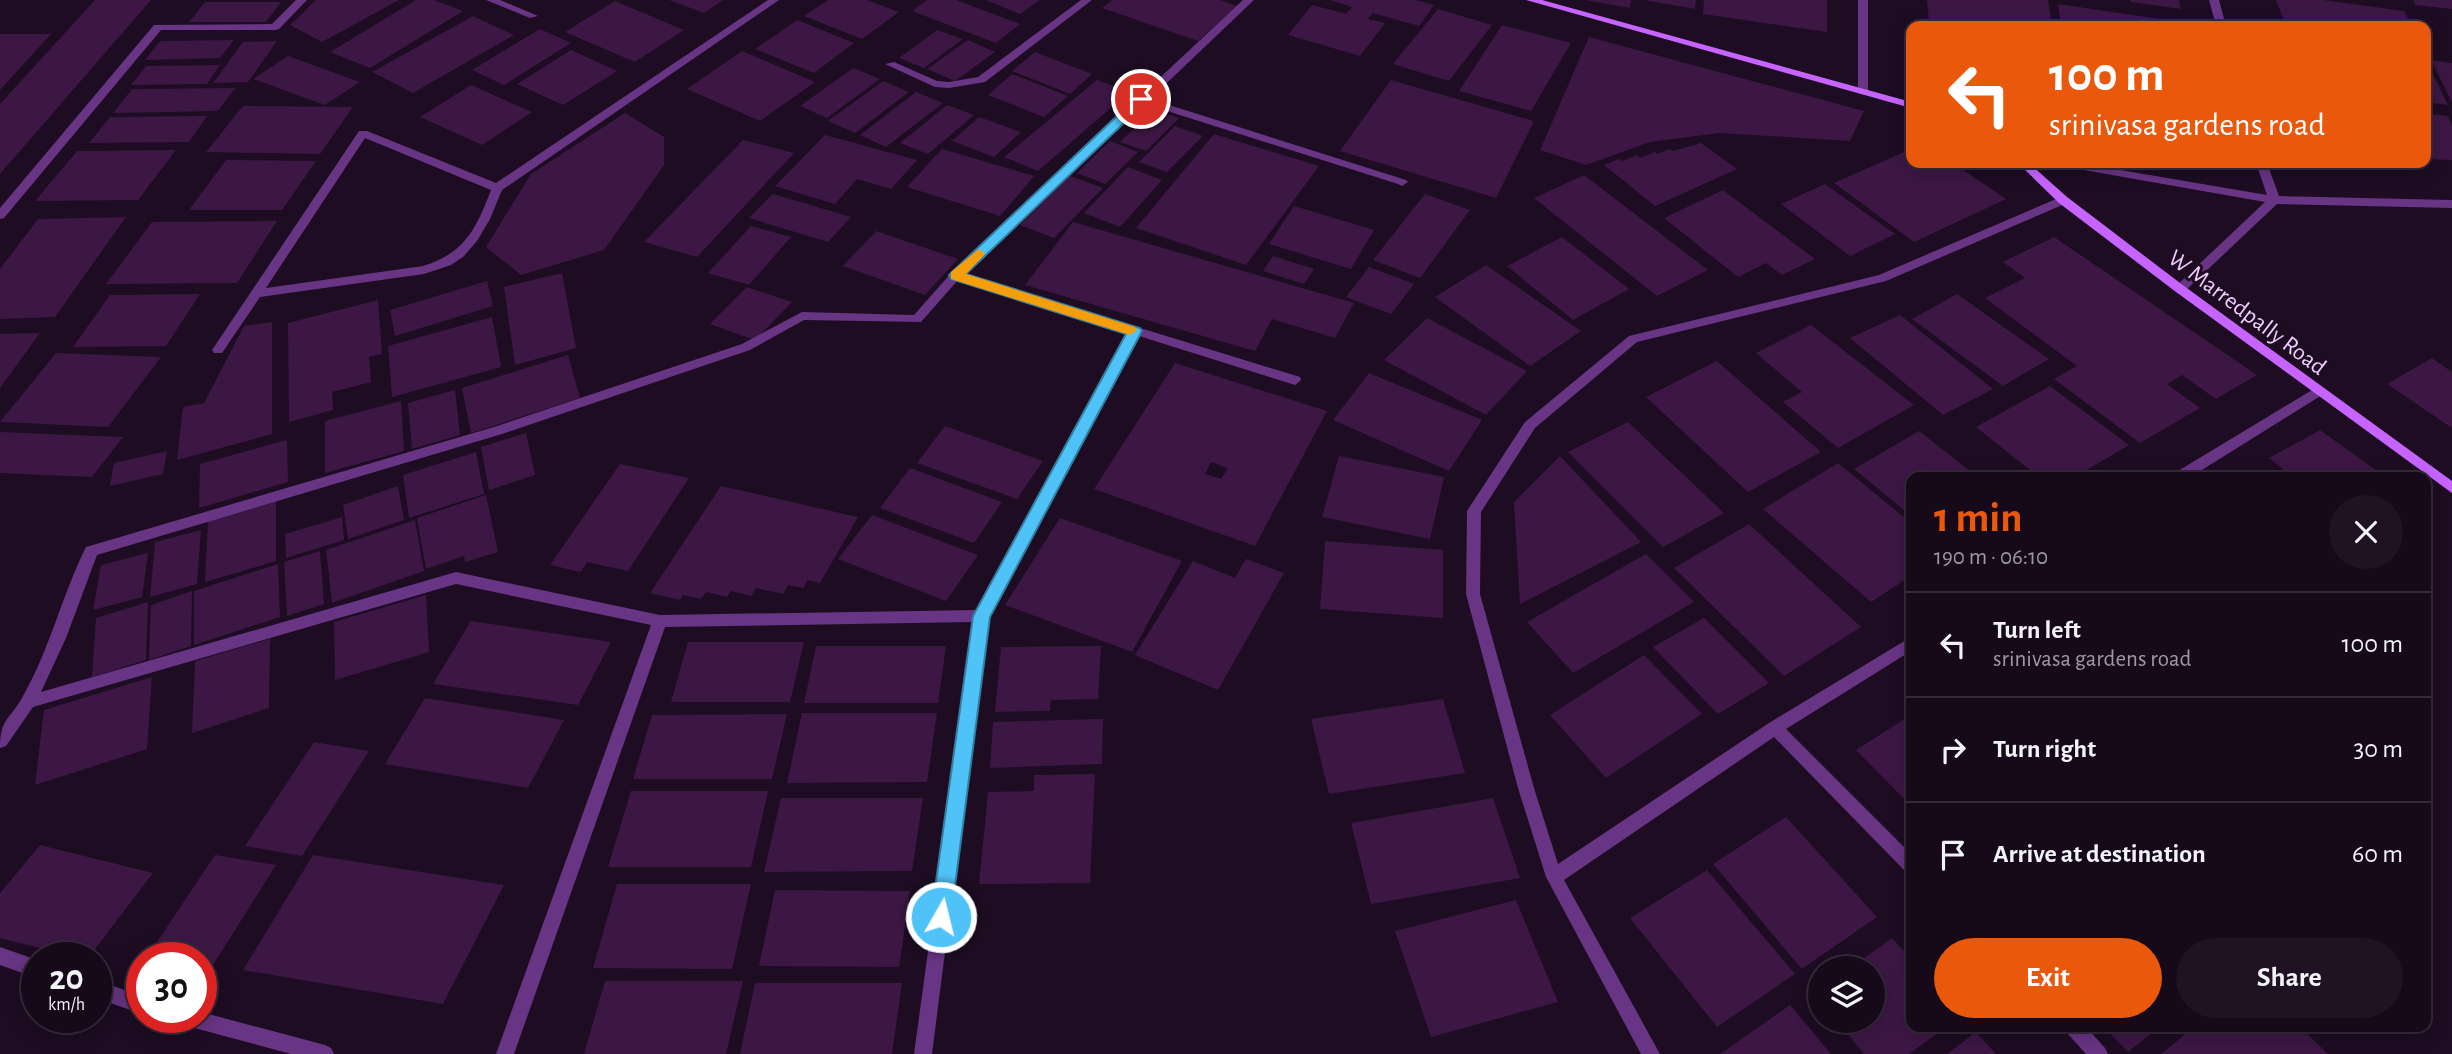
<!DOCTYPE html>
<meta charset="utf-8">
<style>
:root{--surface:#16091a;--page:#1f1223;--text:#f1f3f6;--muted:#9e9aa2;--line:#352a39;--accent:#ea580c}
body{margin:0;font-family:"Alegreya Sans",sans-serif;background:var(--page);color:var(--text);height:100vh;display:flex;flex-direction:column;font-size:26px;white-space:nowrap}
*{box-sizing:border-box;margin:0}
p{font-size:23px;color:var(--muted)}
.icon{flex:none;width:38px;height:38px;fill:none;stroke:currentColor;stroke-width:2;stroke-linecap:round;stroke-linejoin:round}
.map{position:relative;flex:1;overflow:hidden}
.panel{position:absolute;left:1906px;top:472px;width:525px;height:560px;display:flex;flex-direction:column;background:var(--surface);border-radius:14px;box-shadow:0 4px 18px #0003,0 0 0 2px var(--line)}
.panel>*{flex:none}
.hud{position:absolute;left:1906px;top:21px;width:525px;height:147px;border-radius:14px;box-shadow:0 4px 18px #0003,0 0 0 2px var(--line);background:#ea580c;color:#fff;overflow:hidden}
.controls{position:absolute;left:1808px;top:956px;display:grid;gap:14px}
.controls a{display:grid;place-items:center;width:77px;height:77px;border-radius:50%;background:var(--surface);box-shadow:0 4px 18px #0003,0 0 0 2px var(--line);font-size:35px}
.speed{position:absolute;left:21px;top:942px;display:flex;gap:14px;font-size:35px;font-weight:700;text-align:center}
.speed>*{display:grid;place-content:center;width:91px;height:91px;border-radius:50%;background:var(--surface);box-shadow:0 4px 18px #0003,0 0 0 2px var(--line);line-height:1}
.speed small{font-size:18px;font-weight:400}
.speed .limit{border:10px solid #d22;background:#fff;color:#111}
.pin{position:absolute;display:grid;place-items:center;width:60px;height:60px;color:#fff;margin:-30px;border:4px solid #fff;border-radius:50%;box-shadow:0 2px 7px #0007}
.me{position:absolute;width:77px;margin:-38px;rotate:8deg;stroke-linejoin:round;filter:drop-shadow(0 0 5px #0008)}
.turn{display:flex;align-items:center;gap:24px;height:147px;padding:0 28px;font-size:32px}
.turn .icon{width:91px;height:91px;stroke-width:2.5}
.turn b{display:block;font-size:49px;line-height:60px}
.round{display:grid;place-items:center;flex:none;width:74px;height:74px;border-radius:37px;background:var(--page)}
.head{display:flex;align-items:center;justify-content:space-between;height:119px;padding:0 28px}
h1{font-size:42px;font-weight:700;line-height:52px;color:var(--accent)}
.cta{display:flex;gap:14px;margin-top:auto;padding:14px 28px}
.cta a{flex:1;height:80px;border-radius:42px;background:var(--accent);color:#fff;font-size:28px;font-weight:700;line-height:80px;text-align:center}
.cta a+a{background:var(--page);color:var(--text)}
ul{padding:0;list-style:none}
li{display:flex;align-items:center;gap:21px;height:105px;padding:0 28px;border-top:2px solid var(--line)}
li div{flex:1}
li b{display:block;font-size:26px}
li em{font-style:normal}
.map>svg:first-child{display:block}
</style>
<div class="map">
<svg width="2452" height="1054" viewBox="0 0 2452 1054">
<rect width="100%" height="100%" fill="#1d0c22"/>
<path fill="#3c1744" fill-rule="evenodd" d="M95,0H151L0,174V104Z
M316,0H399L322,42L290,25Z
M416,0H434L463,11L370,68L330,52Z
M669,0H723L704,13Z
M828,0H867L899,12L862,39L804,16Z
M927,0H956L1020,24L996,43L912,11Z
M986,0H1040L1020,14Z
M1112,0H1219L1237,6L1198,41L1102,8Z
M1330,0H1415L1434,5L1419,26L1373,13L1368,19L1385,23L1360,56L1288,35L1312,5L1346,14L1352,7Z
M1585,0H1631L1630,8Z
M1644,0H1696L1695,9Z
M1704,0H1827V32L1703,14Z
M1927,0H2048L2052,26H1956L1929,22Z
M2131,0H2179L2181,9L2131,2Z
M2276,0H2323L2404,11L2412,26H2286Z
M2413,0H2452V9L2415,5Z
M615,1L684,30L635,62L565,32Z
M205,2H281L266,22H189Z
M2058,4L2181,22L2182,26H2061Z
M1438,9L1492,25L1449,81L1393,64Z
M473,16L514,35L413,93L372,72Z
M797,20L854,43L814,73L755,49Z
M1502,25L1571,43L1531,111L1459,91Z
M540,29L571,43L504,85L472,70Z
M937,30L963,39L924,68L899,58Z
M0,34H51L0,90Z
M1589,37L1864,111L1850,141L1719,133L1650,142L1586,165L1540,150Z
M234,40L220,58L145,60L160,41Z
M968,40L995,52L955,81L927,69Z
M277,41L248,82L213,83L243,42Z
M571,50L617,71L563,105L517,84Z
M742,51L815,82L760,121L687,89Z
M1035,52L1092,74L1070,94L1012,71Z
M288,56L360,82L325,105L253,79Z
M2426,60L2448,105L2426,102Z
M2431,60L2452,63V102Z
M220,65L207,84L131,85L146,66Z
M853,68L880,79L827,118L800,106Z
M1012,74L1068,96L1044,117L988,95Z
M1097,80L1129,92L1038,171L1004,157Z
M1391,80L1534,121L1496,198L1340,151Z
M883,81L909,92L855,133L828,121Z
M471,85L532,112L482,145L420,117Z
M235,88L218,111L113,113L132,89Z
M916,92L943,103L886,147L860,135Z
M947,105L974,115L928,154L900,143Z
M243,106L353,107L320,154L206,152Z
M1154,109L1179,118L1146,151L1120,142Z
M625,113L664,137V165L604,250L521,275L486,247L531,174Z
M2426,113L2448,116L2452,125V160L2426,159Z
M207,116L189,142L89,143L110,117Z
M979,117L1021,132L994,157L952,141Z
M1175,126L1203,136L1167,172L1139,162Z
M1214,134L1319,166L1246,265L1136,228Z
M825,135L917,160L891,189L857,179L835,204L775,186Z
M743,140L794,153L697,257L644,242Z
M1110,141L1138,152L1105,184L1077,173Z
M1701,143L1737,169L1655,206L1604,165L1619,159L1622,161L1637,155L1640,158L1655,152L1657,154L1670,149L1673,151Z
M942,149L1034,176L1000,216L907,187Z
M1911,149V163H1953L2006,199L1914,242L1834,183Z
M176,150L138,200L35,201L77,151Z
M226,160L316,161L282,210H189Z
M1128,167L1162,180L1120,227L1084,213Z
M1584,175L1708,270L1657,296L1534,198Z
M1070,176L1103,188L1054,238L1020,225Z
M1825,184L1895,234L1850,256L1781,204Z
M1723,190L1815,259L1782,275L1766,263L1738,277L1664,218Z
M773,194L851,217L828,242L749,218Z
M1425,194L1470,210L1420,278L1373,260Z
M1294,206L1374,230L1351,269L1269,244Z
M126,217L55,317L0,319V269L38,219Z
M277,221L237,283L106,284L152,222Z
M1073,222L1354,303L1335,338L1272,319L1255,351L1025,285Z
M751,226L791,237L749,285L708,273Z
M876,231L958,259L925,295L843,266Z
M1562,237L1629,289L1573,320L1507,266Z
M2054,237L2257,375L2216,399L2182,375L2167,384L2200,408L2140,443L2054,379L2077,366L1985,298L2025,278L2003,262Z
M1273,256L1314,269L1304,284L1263,271Z
M1486,265L1581,331L1530,366L1435,297Z
M1369,267L1414,284L1391,314L1346,297Z
M562,273L576,348L515,365L504,287Z
M487,281L493,306L395,336L390,310Z
M747,287L792,302L755,340L710,324Z
M200,294L166,346L73,347L110,295Z
M1957,294L2049,359L2003,386L1912,319Z
M378,300L382,354L369,357L371,382L332,392L333,410L289,422L288,323Z
M1900,315L1993,389L1943,415L1850,338Z
M492,317L501,367L392,397L388,346Z
M1427,318L1527,371L1486,415L1384,360Z
M272,322V434L177,460L183,407L204,403L244,326Z
M1811,325L1914,405L1838,448L1783,402L1802,392L1756,353Z
M40,333L0,388V334Z
M56,353L161,357L108,427L0,422Z
M568,355L580,398L471,433L462,388Z
M2432,358L2452,372V428L2387,384Z
M1717,361L1821,452L1748,492L1646,397Z
M1175,363L1327,411L1255,546L1094,489ZM1211,462L1228,468L1221,479L1205,474Z
M1369,373L1482,420L1449,471L1333,420Z
M2050,386L2129,445L2073,478H2040L1976,427Z
M455,390L460,435L412,449L408,403Z
M401,401L404,451L325,473V421Z
M1628,422L1724,513L1663,547L1568,452Z
M945,426L1043,461L1017,499L917,463Z
M2320,430L2387,478H2267L2283,469L2269,458Z
M1919,431L1979,478H1911V516L1854,469Z
M0,432L123,437L92,477L0,473Z
M526,433L535,475L489,490L481,447Z
M287,440L288,482L199,508L200,464Z
M167,451L163,474L110,486L114,463Z
M476,452L484,494L409,518L403,475Z
M1339,456L1444,477L1430,539L1322,517Z
M1560,456L1641,542L1520,604L1514,502Z
M1838,463L1911,523V576L1871,602L1763,509Z
M620,464L689,478L628,571L587,562L581,572L550,565Z
M910,468L1002,502L974,543L880,508Z
M398,486L404,520L348,539L343,505Z
M721,486L858,517L820,583L808,580L803,588L788,585L783,594L756,588L751,596L731,591L727,597L706,592L701,599L683,595L680,600L650,593Z
M486,495L498,552L465,562L464,556L426,569L417,518Z
M276,501V561L205,582L208,520Z
M872,515L978,555L946,601L838,559Z
M342,517L344,540L286,558L285,534Z
M1060,518L1182,561L1132,652L1005,605Z
M415,520L424,571L332,603L326,550Z
M1749,524L1861,627L1784,676L1674,568Z
M201,530L197,584L150,597L155,542Z
M1325,541L1443,550V618L1320,609Z
M320,551L324,604L287,616L284,562Z
M148,553L142,597L93,610L101,565Z
M1646,554L1694,602L1573,673L1527,622Z
M1246,559L1284,573L1218,690L1135,655L1193,561L1235,578Z
M278,564L280,617L194,645V591Z
M192,591L191,646L149,660L151,605Z
M426,595L429,652L335,680L334,622Z
M148,602L146,660L92,677L96,618Z
M1704,618L1769,683L1718,714L1653,647Z
M471,621L611,642L578,705L433,684Z
M270,639L269,708L192,733L195,661Z
M688,642H804L790,702H671Z
M816,646H946L938,703H804Z
M1101,646L1098,699L1051,700L1050,711L995,712L1001,647Z
M1644,655L1702,714L1606,778L1550,715Z
M152,677L147,749L35,785L44,710Z
M425,698L564,720L528,788L385,764Z
M1443,699L1465,773L1329,794L1311,719Z
M802,713H937L927,782L787,783Z
M787,714L772,779H633L652,715Z
M1911,715V806L1856,750Z
M1103,719L1102,764L990,768L993,722Z
M314,742L369,751L302,856L245,846Z
M1095,774L1090,883L979,884L988,792L1034,791V775Z
M631,791H768L751,867H608Z
M781,798H923L912,871L764,872Z
M1493,798L1520,878L1371,904L1351,823Z
M1786,817L1877,917L1802,969L1713,864Z
M40,845L153,873L89,957H75L0,938V893Z
M215,855L276,865L201,984V957H147Z
M313,855L504,885L443,1004L243,970Z
M1707,870L1795,974L1717,1027L1630,918Z
M617,884H751L732,969L593,968Z
M775,890L910,891L899,967L759,966Z
M1516,900L1558,1002L1431,1037L1395,931Z
M1892,938L1911,959V1027H1946L1909,1054H1864L1836,1020H1872V968H1850Z
M605,981H743L726,1054H584Z
M755,983H902L892,1054H740Z
M1790,1005L1831,1054H1720Z
M2104,1027H2159L2128,1052Z
M2194,1027H2300L2328,1054H2161Z
M1976,1032L1996,1054H1947Z"/>
<g fill="none" stroke-linecap="round" stroke-linejoin="round">
<path fill="#683484" fill-rule="evenodd" d="M296,0H307L279,29L275,30H161L4,218L0,219V208L154,25L272,24Z
M486,0H500L538,16L530,18Z
M768,0H779L502,190L490,219L477,241L463,257L451,265L424,274L260,297L222,353H214L212,350L214,347L359,131H367L496,183ZM365,138L491,190C476,229 465,253 423,266L266,288Z
M1081,0H1092L985,82L949,88L935,87L885,64L894,62L937,81L949,82L978,77Z
M1243,0H1254L1150,99L1406,180L1408,182L1402,186L1398,184L1145,104L965,274L1300,377L1301,380L1295,385L1139,336L988,616L932,1054H914L973,622L665,627L514,1054H496L651,625L456,584L33,707L6,746L0,748C0,718 10,720 23,696C50,649 62,595 86,547L494,427L742,344L802,312L914,315L952,272ZM958,280L1128,333L977,610L660,615L456,572L41,692L66,638L97,555L502,434L750,350L804,320L921,322Z
M1858,0H1868V91L1863,94L1858,91Z
M2209,0H2219L2226,26H2216Z
M2056,163H2079L2267,195L2256,163H2267L2279,196L2452,200V208L2277,204L2184,292L2180,293L2174,289L2176,286L2265,202L2061,166Z
M2063,196L2069,200L2067,203L1886,281L1637,342L1535,428L1481,512L1480,594L1534,788L1558,864L1769,723L1911,637V651L1786,729L1911,854V873L1905,871L1774,737L1564,880L1660,1054H1641L1546,877L1518,788L1466,594L1467,511L1525,422L1629,336L1879,275Z
M2317,387L2323,392L2322,395L2189,478H2171L2173,474Z
M0,947L37,960V978L0,965Z
M96,980L142,996V1014L96,998Z
M201,1012L325,1045L331,1048L334,1054H291L187,1026L181,1023L178,1017H201Z
M2064,1027H2086L2105,1048L2108,1054H2086L2067,1033Z"/>
<path fill="#c764ff" fill-rule="evenodd" d="M1526,0H1542L1911,102V108Z
M2018,163H2029L2067,197L2184,286L2452,481V493L2176,292L2059,203Z"/>
</g>
<path fill="#4fc3f7" stroke="#337fa1" stroke-width="2" d="M1141,96L1147,99L1146,102L966,274L1140,328L1142,331L990,617L951,917L948,924L941,927L934,924L931,917L973,616L1126,334L951,279L949,275L1137,97Z"/>
<path fill="#f59e0b" d="M979,249L985,254L966,274L1135,327L1137,330L1130,335L951,279V272Z"/>
<g text-anchor="middle" dominant-baseline="central" stroke-width="6" stroke-linejoin="round" paint-order="stroke">
<g font-size="24" fill="#f1cdff" stroke="#1d0c22">
<text transform="translate(2247 313) rotate(37)">W Marredpally Road</text>
</g>
</g>
</svg>
<div class="controls">
<a><svg class="icon" aria-label="layers" viewBox="0 0 24 24"><path d="M12 4l9 5-9 5-9-5zM3 14l9 5 9-5"/></svg></a>
</div>
<div class="speed"><div>20<small>km/h</small></div><div class="limit">30</div></div>
<div class="pin" style="left:1141px;top:99px;background:#d93025"><svg class="icon" aria-label="arrive" viewBox="0 0 24 24"><path d="M6 21V4h12l-3 4 3 4H6"/></svg></div>
<svg class="me" style="left:941px;top:917px" viewBox="-20 -20 40 40"><circle r="17" fill="#4fc3f7" stroke="#fff" stroke-width="3"/><path d="M0-11L8 9 0 5-8 9z" fill="#fff"/></svg>
<div class="hud">
<div class="turn"><svg class="icon" aria-label="left" viewBox="0 0 24 24"><path d="M17 20v-9H6M10 6l-5 5 5 5"/></svg><div><b>100 m</b>srinivasa gardens road</div></div>
</div>
<section class="panel">
<div class="head"><div><h1>1 min</h1><p>190 m · 06:10</p></div><a class="round"><svg class="icon" aria-label="close" viewBox="0 0 24 24"><path d="M6 6l12 12M18 6L6 18"/></svg></a></div>
<ul>
<li><svg class="icon" aria-label="left" viewBox="0 0 24 24"><path d="M17 20v-9H6M10 6l-5 5 5 5"/></svg><div><b>Turn left</b><p>srinivasa gardens road</p></div><em>100 m</em></li>
<li><svg class="icon" aria-label="right" viewBox="0 0 24 24"><path d="M7 20v-9h11M14 6l5 5-5 5"/></svg><div><b>Turn right</b></div><em>30 m</em></li>
<li><svg class="icon" aria-label="arrive" viewBox="0 0 24 24"><path d="M6 21V4h12l-3 4 3 4H6"/></svg><div><b>Arrive at destination</b></div><em>60 m</em></li>
</ul>
<div class="cta"><a>Exit</a><a>Share</a></div>
</section>
</div>
